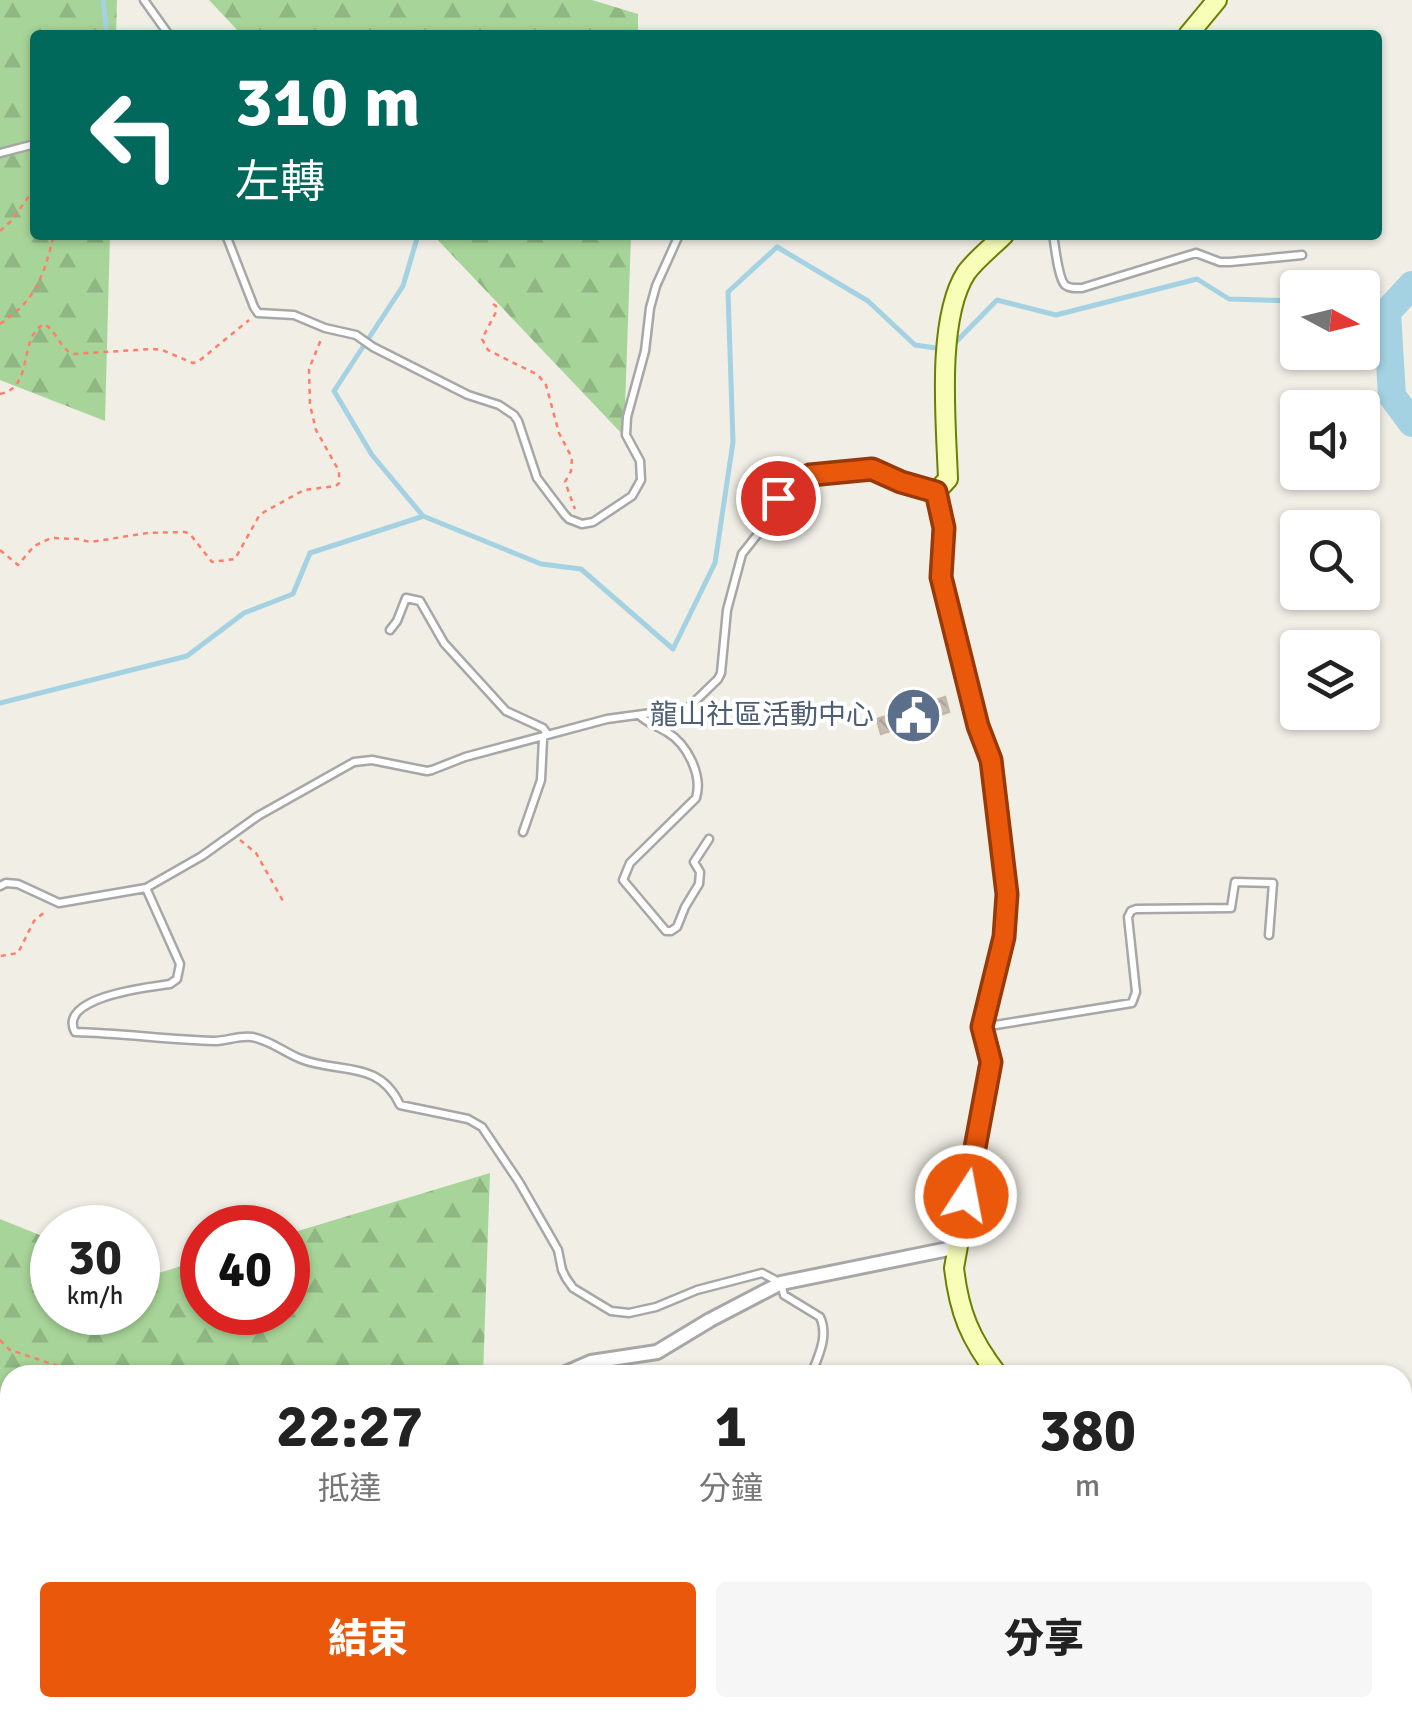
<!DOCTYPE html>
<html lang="zh-TW">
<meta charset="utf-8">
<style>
:root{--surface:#fff;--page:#f6f6f6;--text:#222;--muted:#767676;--accent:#ea580c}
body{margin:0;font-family:Signika,"Noto Sans TC",sans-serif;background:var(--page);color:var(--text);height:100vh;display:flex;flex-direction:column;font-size:38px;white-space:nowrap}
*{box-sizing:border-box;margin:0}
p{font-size:32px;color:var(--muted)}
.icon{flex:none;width:55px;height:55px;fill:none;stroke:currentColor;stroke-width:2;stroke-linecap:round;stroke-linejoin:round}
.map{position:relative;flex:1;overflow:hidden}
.sheet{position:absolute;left:0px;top:1365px;width:1412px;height:352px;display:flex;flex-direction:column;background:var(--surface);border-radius:30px 30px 0 0;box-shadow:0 2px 8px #0004}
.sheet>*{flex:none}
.top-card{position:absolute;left:30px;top:30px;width:1352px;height:210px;border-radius:10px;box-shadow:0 2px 8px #0004;background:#00695c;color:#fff;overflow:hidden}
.needle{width:65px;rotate:97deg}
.tools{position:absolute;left:1280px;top:270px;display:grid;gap:20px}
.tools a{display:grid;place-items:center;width:100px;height:100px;border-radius:10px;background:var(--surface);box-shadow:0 2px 8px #0004;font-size:50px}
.speed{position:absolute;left:30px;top:1205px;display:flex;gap:20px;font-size:50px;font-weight:700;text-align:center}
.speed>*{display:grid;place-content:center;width:130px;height:130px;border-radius:50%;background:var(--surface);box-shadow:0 2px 8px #0004;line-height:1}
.speed small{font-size:25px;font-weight:400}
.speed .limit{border:15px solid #d22;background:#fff;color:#111}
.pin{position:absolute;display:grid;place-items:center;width:85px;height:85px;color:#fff;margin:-42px;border:5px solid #fff;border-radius:50%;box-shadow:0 2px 10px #0007}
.me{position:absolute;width:110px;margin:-55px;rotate:11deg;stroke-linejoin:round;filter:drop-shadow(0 0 8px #0008)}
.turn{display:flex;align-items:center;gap:35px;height:210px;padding:0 40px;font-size:45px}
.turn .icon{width:130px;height:130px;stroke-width:2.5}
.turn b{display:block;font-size:70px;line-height:85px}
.eta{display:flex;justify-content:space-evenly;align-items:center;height:170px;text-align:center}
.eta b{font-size:60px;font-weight:800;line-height:70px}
.button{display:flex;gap:20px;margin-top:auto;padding:20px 40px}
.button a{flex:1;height:115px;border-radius:10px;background:var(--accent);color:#fff;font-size:40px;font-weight:800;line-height:115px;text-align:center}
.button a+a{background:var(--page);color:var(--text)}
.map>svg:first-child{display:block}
</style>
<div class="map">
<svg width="1412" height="1716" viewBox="0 0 1412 1716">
<defs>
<pattern id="forest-firs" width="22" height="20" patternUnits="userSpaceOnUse" patternTransform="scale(2.5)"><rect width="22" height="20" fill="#a7d498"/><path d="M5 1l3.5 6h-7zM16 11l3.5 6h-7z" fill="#8fb683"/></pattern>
<pattern id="building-cross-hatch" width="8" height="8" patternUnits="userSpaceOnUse" patternTransform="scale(2.5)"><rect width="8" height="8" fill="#c6beb5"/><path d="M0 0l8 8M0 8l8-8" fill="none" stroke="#aaa39b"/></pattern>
</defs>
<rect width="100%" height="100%" fill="#f1eee6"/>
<path fill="url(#forest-firs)" d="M0,0H117L116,35H35V235H110L105,421L0,380Z
M209,0H592L638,14V35H242Z
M433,235H631L624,436Z
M490,1173L483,1375H10V1708H473V1716H0V1219L52,1240V1312H138V1275L145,1277L202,1260V1312H288V1234Z"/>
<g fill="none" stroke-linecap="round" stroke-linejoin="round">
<path stroke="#a4d2e2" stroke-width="5" d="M103,0L107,35
M418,235L403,286L334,391L372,455L423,516L541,564L581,569L673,649L715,563L733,442L728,292L777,247L868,301L915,345L943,349
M1362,303H1395
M952,346L997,300L1056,315L1197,279L1229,299L1298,301
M0,703L187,656L244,613L293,594L310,553L421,517"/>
<path stroke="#a4d2e2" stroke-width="28" d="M1412,285L1387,312L1392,396L1412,423"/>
</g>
<path fill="url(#building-cross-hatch)" stroke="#c4b5a7" stroke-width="2.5" d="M945,697L949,712L881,734L877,719Z"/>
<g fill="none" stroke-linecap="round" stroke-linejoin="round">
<defs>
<path id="lane" d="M144,0L169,35
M0,153L35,144
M226,235L254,307L258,313L294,315L325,328L356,335L373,347L468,395L499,405L514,415L518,421L537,478L565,515L569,519L582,524L593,522L632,496L641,480L640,461L626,435L627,417L645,351L650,308L656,286L679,235
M1053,235C1055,245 1058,278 1065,285C1070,289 1076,288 1082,288L1196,253L1220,262H1230L1302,255
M390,630L397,621L406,598L420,601L444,643L506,711L543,728L546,732L543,739L541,780L523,832
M639,715C647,723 657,726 667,732C687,744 703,775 696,798L630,863L623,880L666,931H671L677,927L685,907L699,884L700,872L694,862L709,839
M0,886L6,883L18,884L59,903L146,888L202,856L258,816L354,762L372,760L427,771L432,770L465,757L607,719L688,708L718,679L721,673L727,610L742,554L761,530L780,494L789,484L810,475L872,469L901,482L935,492
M146,888L180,964L177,979L170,984C149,987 57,997 75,1032C122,1033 168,1040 214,1041C227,1041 239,1035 252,1037C270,1040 285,1053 301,1059C339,1074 379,1059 400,1105L468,1119L482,1127L519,1182L558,1250L562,1270L566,1278L573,1288L611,1311L629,1313L656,1307L697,1290L762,1273L781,1283L784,1295L820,1317C829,1336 818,1357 811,1375
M983,1027L1132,1003L1136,992L1128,917L1131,911L1136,909L1231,908L1235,882L1273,883L1269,935
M0,1552L10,1551"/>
<path id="street" d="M561,1375L591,1362L657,1352L710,1320L781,1283L958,1247
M1210,1708L1212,1716
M979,1716L981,1708
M1083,1716L1090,1708"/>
<path id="secondary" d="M1188,35L1217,0
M998,1375C970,1339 959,1312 954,1268L991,1062L981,1027L1004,937L1007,895L991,760L978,727L941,577L943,528L936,492L948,479C946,423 936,320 966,273C976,259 992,247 1004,235
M1402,1591L1412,1596
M894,1716L898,1708"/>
</defs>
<use href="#lane" stroke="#a7a7a7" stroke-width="11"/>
<use href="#street" stroke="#a7a7a7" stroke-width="18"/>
<use href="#secondary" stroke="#6c7f00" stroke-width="22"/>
<path stroke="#ff7e6a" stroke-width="2.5" stroke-dasharray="5 5" stroke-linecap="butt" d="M0,231L11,221L35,188
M493,304L496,306V312L482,339L488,350L538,375L546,385L559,433L572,458L571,471L565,482L575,509
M0,324C37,299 43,277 54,235
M0,394C35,387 17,339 44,324C57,331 59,348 73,354L153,349L162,350L193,363L199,361L249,320
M0,550L18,565L34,546L51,538L78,539L90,542L148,533L185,532L190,534L212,562L235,559L259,516L264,512L304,490L336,486L339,483V471L316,430L310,405L309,369L322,337
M240,840L256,853L283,901
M1,956L18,953L34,921L47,910
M0,1340L10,1350L85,1375
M0,1506L10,1509"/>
<use href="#lane" stroke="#fff" stroke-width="6"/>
<use href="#street" stroke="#fff" stroke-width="12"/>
<use href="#secondary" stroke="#f8feb8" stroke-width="18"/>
</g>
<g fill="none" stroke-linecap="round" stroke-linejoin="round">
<defs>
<path id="route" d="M778,498L789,484L810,475L872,469L901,482L936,492L944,528L941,577L978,726L991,760L1007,894L1004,937L982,1027L991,1062L966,1196"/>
</defs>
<use href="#route" stroke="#983908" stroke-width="25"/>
<use href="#route" stroke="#ea580c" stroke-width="18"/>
</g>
<defs>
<symbol id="civic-disc" viewBox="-11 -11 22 22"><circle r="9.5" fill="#5c6f8a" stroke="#fff"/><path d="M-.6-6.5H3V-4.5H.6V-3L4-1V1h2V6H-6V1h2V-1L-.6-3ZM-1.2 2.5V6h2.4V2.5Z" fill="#fff"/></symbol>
</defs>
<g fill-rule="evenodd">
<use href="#civic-disc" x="882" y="684" width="63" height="63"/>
</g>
<g text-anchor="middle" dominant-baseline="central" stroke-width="8" stroke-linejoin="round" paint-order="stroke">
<g font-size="28" fill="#4e5e75" stroke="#fff" text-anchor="end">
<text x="874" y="715">龍山社區活動中心</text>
</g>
</g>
</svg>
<div class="tools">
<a><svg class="needle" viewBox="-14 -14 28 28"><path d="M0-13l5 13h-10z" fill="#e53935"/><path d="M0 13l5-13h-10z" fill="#767676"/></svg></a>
<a><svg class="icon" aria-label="sound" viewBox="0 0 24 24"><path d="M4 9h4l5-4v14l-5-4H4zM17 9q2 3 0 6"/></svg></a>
<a><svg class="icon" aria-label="search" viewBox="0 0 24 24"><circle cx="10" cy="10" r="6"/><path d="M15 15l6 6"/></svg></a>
<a><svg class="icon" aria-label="layers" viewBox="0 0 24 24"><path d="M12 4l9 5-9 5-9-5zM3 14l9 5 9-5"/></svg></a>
</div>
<div class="speed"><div>30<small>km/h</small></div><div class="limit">40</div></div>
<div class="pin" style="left:778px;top:498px;background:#d93025"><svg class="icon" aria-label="arrive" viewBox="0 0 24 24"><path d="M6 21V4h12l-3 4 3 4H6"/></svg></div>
<svg class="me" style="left:966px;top:1196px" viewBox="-20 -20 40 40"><circle r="17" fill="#ea580c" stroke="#fff" stroke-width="3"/><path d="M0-11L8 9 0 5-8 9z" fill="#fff"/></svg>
<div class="top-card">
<div class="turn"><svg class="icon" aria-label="left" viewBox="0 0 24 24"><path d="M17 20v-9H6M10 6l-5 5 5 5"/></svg><div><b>310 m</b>左轉</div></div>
</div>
<section class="sheet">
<div class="eta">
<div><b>22:27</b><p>抵達</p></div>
<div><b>1</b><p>分鐘</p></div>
<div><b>380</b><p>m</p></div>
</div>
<div class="button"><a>結束</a><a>分享</a></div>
</section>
</div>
